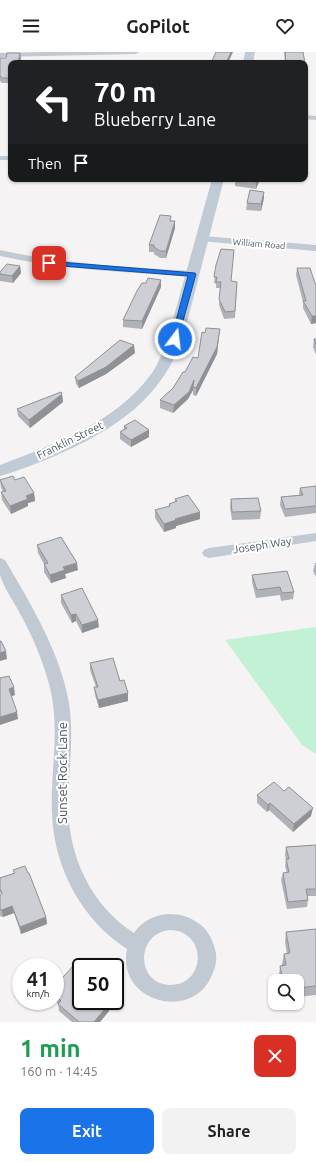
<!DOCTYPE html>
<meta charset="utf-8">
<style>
:root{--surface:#fff;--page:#f2f2f2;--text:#222;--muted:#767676;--accent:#1a73e8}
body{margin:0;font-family:Ubuntu,sans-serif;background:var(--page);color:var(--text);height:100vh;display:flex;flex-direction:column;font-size:15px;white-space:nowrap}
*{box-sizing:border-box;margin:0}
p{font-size:13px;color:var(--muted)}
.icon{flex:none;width:22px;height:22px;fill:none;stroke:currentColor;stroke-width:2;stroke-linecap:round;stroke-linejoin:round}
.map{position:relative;height:970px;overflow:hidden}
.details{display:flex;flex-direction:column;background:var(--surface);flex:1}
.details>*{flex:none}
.hud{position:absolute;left:8px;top:8px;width:300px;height:122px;border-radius:8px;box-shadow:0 1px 3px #0004;background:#202124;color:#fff;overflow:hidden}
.tools{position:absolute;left:268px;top:922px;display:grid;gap:8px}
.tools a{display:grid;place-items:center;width:36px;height:36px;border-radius:8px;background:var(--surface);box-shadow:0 1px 3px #0004;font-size:20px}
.speed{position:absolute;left:12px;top:906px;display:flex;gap:8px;font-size:20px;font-weight:700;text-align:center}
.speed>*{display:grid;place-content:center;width:52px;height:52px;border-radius:50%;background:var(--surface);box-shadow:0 1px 3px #0004;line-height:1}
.speed small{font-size:10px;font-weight:400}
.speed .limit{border:2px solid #111;border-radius:6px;background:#fff;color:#111}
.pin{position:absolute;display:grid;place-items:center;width:34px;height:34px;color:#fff;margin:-17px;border-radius:8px;box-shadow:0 2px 6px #0006}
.me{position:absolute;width:44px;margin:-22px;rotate:15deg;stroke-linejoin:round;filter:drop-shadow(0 0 3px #0008)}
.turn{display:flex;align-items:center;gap:14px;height:84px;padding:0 20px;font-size:18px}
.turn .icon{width:52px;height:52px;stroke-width:2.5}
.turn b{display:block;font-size:28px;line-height:34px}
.then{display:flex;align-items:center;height:38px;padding:0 20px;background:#0003;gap:8px;font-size:15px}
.round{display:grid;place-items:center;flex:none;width:42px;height:42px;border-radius:8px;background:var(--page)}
.summary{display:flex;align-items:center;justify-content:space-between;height:68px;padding:0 20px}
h1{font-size:24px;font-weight:700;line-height:30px;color:#1e9e55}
.button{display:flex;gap:8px;margin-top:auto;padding:8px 20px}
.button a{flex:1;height:46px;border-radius:8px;background:var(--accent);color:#fff;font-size:16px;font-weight:700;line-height:46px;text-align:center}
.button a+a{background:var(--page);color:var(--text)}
header{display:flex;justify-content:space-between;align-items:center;height:52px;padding:0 20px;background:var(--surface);font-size:18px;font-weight:700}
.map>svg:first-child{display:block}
</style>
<header><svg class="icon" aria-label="menu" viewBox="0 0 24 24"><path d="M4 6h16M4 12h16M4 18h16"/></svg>GoPilot<svg class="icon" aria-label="heart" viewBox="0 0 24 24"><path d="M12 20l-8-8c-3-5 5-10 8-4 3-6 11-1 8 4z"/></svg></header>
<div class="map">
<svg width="316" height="970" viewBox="0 0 316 970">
<rect width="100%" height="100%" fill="#f5f3f3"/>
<path fill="#c3f1d5" d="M316,575V702L302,693L225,588Z"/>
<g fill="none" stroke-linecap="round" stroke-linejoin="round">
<path fill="#c1cad2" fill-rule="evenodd" d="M45,0H139L136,2L0,5V1Z
M305,63L316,64V68L305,67Z
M0,104H11V108H0Z
M202,184L316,193V199L199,189L197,187Z
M0,198C63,212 127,215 192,219L197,222L192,225C127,220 63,218 0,204Z
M316,481V489L209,506L204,504L202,501L204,498L209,496Z
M0,506L5,508C31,552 60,600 69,651C74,684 69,716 68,748C67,800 89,852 134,881C148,860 178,856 198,871C208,877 214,890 216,902C217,910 215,917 211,925C191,970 116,949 127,897C82,868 54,816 52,762C50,717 61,677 49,632C43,609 33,586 22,565C17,555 1,531 0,522C0,517 0,511 0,506ZM171,878C208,880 206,934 169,933C135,931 136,880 171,878Z"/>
<path fill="#c1cbd6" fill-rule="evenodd" d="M245,0H255L253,11H243Z
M212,127H224L184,282C163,347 114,378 55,404C37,411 19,419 0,424V413C55,392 116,371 152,321C160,309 165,295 169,282Z"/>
</g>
<path fill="#b0b2b7" d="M284,0H303L305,11H285Z
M0,6H21L11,11V31H2L0,29Z
M235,127H260L256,137L235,134Z
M264,146L261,159L246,158L247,151Z
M171,169H175V176L166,206H160L154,202V200H149V193Z
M216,213L231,229L237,230L235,266L224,267L219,253L220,236H216V232L214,231Z
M20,214L21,221L13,231L0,229V220Z
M297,216L316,234V271L311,272L303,256V250L296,223Z
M161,235L142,277L123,275V268Z
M219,284L217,302L196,344L193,343V338L188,347L173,361L160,356V348L173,336L185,320Z
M314,287H316V303L313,295Z
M135,301L106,322L79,336L76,332L75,325Z
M62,342L63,350L30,376L18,364L17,357Z
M124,374L149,378V385L131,395L120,387V380L124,377Z
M0,428H15L34,441L35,449L28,451V454L11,462L2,448L1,440H3L1,436Z
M316,435V461L285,465L280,453L281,445L299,443L300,436Z
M175,447L200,467L176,474V476L164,480L155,466V458L169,454V452L175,450Z
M231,447L261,459L260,467L232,468L230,455Z
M37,493L78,518L65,522L66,526L51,531L44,520V512L38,501Z
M315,511H316V525L313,519Z
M252,523L294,540L293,547L281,549L280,543L256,546L252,530Z
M61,543L99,575L82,581L76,569L72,571L61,551Z
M90,611L120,629L128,649L99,656L95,643L94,635H96L90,618Z
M257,743L311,764L293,780L269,758L267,760L257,751Z
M316,793V844H307L308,848L307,855L287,857L281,828L283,821H287L285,814L286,808L285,803L286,795Z
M13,818L46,865L47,872L21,882L14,861L3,865L0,864V844L1,842L0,840V826L14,821Z
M316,877V943L297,945V929H279V923L280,914L282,913V912L284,902H287L285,890L286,880Z
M55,934L81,949L109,952V959L100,970H72L59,959L58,952L55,949Z"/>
<path fill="#909195" d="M231,0H233L228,11H226Z
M20,1L21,6L20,11H18Z
M258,127H260L256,137V130Z
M264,140V146L261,159V152Z
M175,169V176L166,206V199Z
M20,214L21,221L13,231L12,224Z
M161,228V235L142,277V269Z
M312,264H316V271L311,272Z
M220,277L219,284L217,302L196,344V336Z
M134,293L135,301L106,322L79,336L78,329Z
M194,328L193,338L188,347L173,361L174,353Z
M62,342L63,350L30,376L29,368Z
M149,378V385L131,395V388Z
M34,441L35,449L28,451V454L11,462L10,454L26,444Z
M200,460V467L176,474V476L164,480V472L175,467Z
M77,511L78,518L65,522L66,526L51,531L50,523L63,515Z
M76,562V569L72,571L71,563Z
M98,568L99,575L82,581V573Z
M6,599L7,607L0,609V601Z
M14,635L15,643L10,645L9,637Z
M128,641V649L99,656L98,648Z
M17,660L18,667L0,673V665Z
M270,751L269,758L267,760L268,753Z
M313,756L311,764L293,780L294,772Z
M12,854L14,861L3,865L2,858Z
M46,865L47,872L21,882L20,875Z
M109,952V959L100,970H94Z"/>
<path fill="#cdcfd5" stroke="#909195" d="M216,0H231L226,11H211Z
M285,0H303L305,11H286Z
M7,1H20L18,11H11V26H2L0,24V6H6Z
M235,127H258L256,130Z
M250,138L264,140L261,152L247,151Z
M160,163L171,164L170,169H175L166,199H160L154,195V193H149Z
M221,197L234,198L231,229L237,230L235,259L225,260L219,247L221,230H216L217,225H214L216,213Z
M7,212L20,214L12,224L0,222V220Z
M297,216H310L316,234V264H312L303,249H306Z
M148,226L161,228L142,269L123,268L137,239L142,231H146Z
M206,276L220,277L217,295L196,336L193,335L194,328L189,340L174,353L160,348L173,336L183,320H185L193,305L198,306L202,280L205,281Z
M314,287H316V293Z
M120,288L134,293L106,315L78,329L75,325Z
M61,340L62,342L29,368L17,357Z
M135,368L149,378L131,388L120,380L127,376L124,374Z
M13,424L15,428L24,425L34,441L26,444L28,447L10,454L1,440L6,439L0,428Z
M316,434V454L285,457L281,445L303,443L300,436Z
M188,443L200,460L175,467L176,468L164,472L155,458L170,454L169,452L177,449L175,447Z
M258,446L261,459L232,460L231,447Z
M61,485L77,511L63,515L65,518L50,523L44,512L48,511L37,493Z
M287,519L294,540L282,541L280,535L257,538L252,523Z
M82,536L98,568L82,573L76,562L71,563L61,543Z
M0,589H1L6,599L0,601Z
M113,606L120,629L124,628L128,641L98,648L94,635H98L90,611Z
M9,624L14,635L9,637L17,660L0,665V626Z
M274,730L284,739L289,735L313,756L294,772L270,751L268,753L257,743Z
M316,793V837H306L308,848L288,850L283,821L289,820L286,807H289L286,795Z
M25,814L28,821H29L46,865L20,875L12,854L2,858L0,857V844L2,841L0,837V826L15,821L13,818Z
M316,877V934L297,936V929H283L280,914L286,913L284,902L290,901L286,880Z
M74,913L81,918V949H105L109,952L94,970H79L58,952L61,949L55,943V934Z"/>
<path fill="#1a73e8" stroke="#114b97" d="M47,209L195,221L196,222L178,287L175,289L171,287L188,224L49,213L46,211Z"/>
<g text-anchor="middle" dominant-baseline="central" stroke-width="4" stroke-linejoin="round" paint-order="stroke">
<g font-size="9" fill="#4a5661" stroke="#fff">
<text transform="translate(259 192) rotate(5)">William Road</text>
</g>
<g font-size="11" fill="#4a5661" stroke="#fff">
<text transform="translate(70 388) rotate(-26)">Franklin Street</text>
<text transform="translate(262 493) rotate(-9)">Joseph Way</text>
</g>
<g font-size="13" fill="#4a5661" stroke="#fff">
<text transform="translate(62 721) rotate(-90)">Sunset Rock Lane</text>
</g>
</g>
</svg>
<div class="tools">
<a><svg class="icon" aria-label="search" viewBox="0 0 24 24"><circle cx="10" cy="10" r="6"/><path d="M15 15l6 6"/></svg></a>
</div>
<div class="speed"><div>41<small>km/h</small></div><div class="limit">50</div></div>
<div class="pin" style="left:49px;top:211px;background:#d93025"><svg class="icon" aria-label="arrive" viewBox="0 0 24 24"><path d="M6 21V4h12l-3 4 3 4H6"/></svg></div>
<svg class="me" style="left:175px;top:287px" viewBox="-20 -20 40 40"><circle r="17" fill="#1a73e8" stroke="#fff" stroke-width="3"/><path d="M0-11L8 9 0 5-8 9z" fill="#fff"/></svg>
<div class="hud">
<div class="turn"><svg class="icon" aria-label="left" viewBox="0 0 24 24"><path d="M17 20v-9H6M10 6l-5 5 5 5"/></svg><div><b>70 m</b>Blueberry Lane</div></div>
<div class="then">Then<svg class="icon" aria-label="arrive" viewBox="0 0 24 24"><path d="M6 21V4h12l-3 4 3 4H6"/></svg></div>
</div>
</div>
<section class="details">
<div class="summary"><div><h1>1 min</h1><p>160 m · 14:45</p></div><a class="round" style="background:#d93025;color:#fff"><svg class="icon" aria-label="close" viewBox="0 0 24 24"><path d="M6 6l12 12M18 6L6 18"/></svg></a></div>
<div class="button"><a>Exit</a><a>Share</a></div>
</section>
